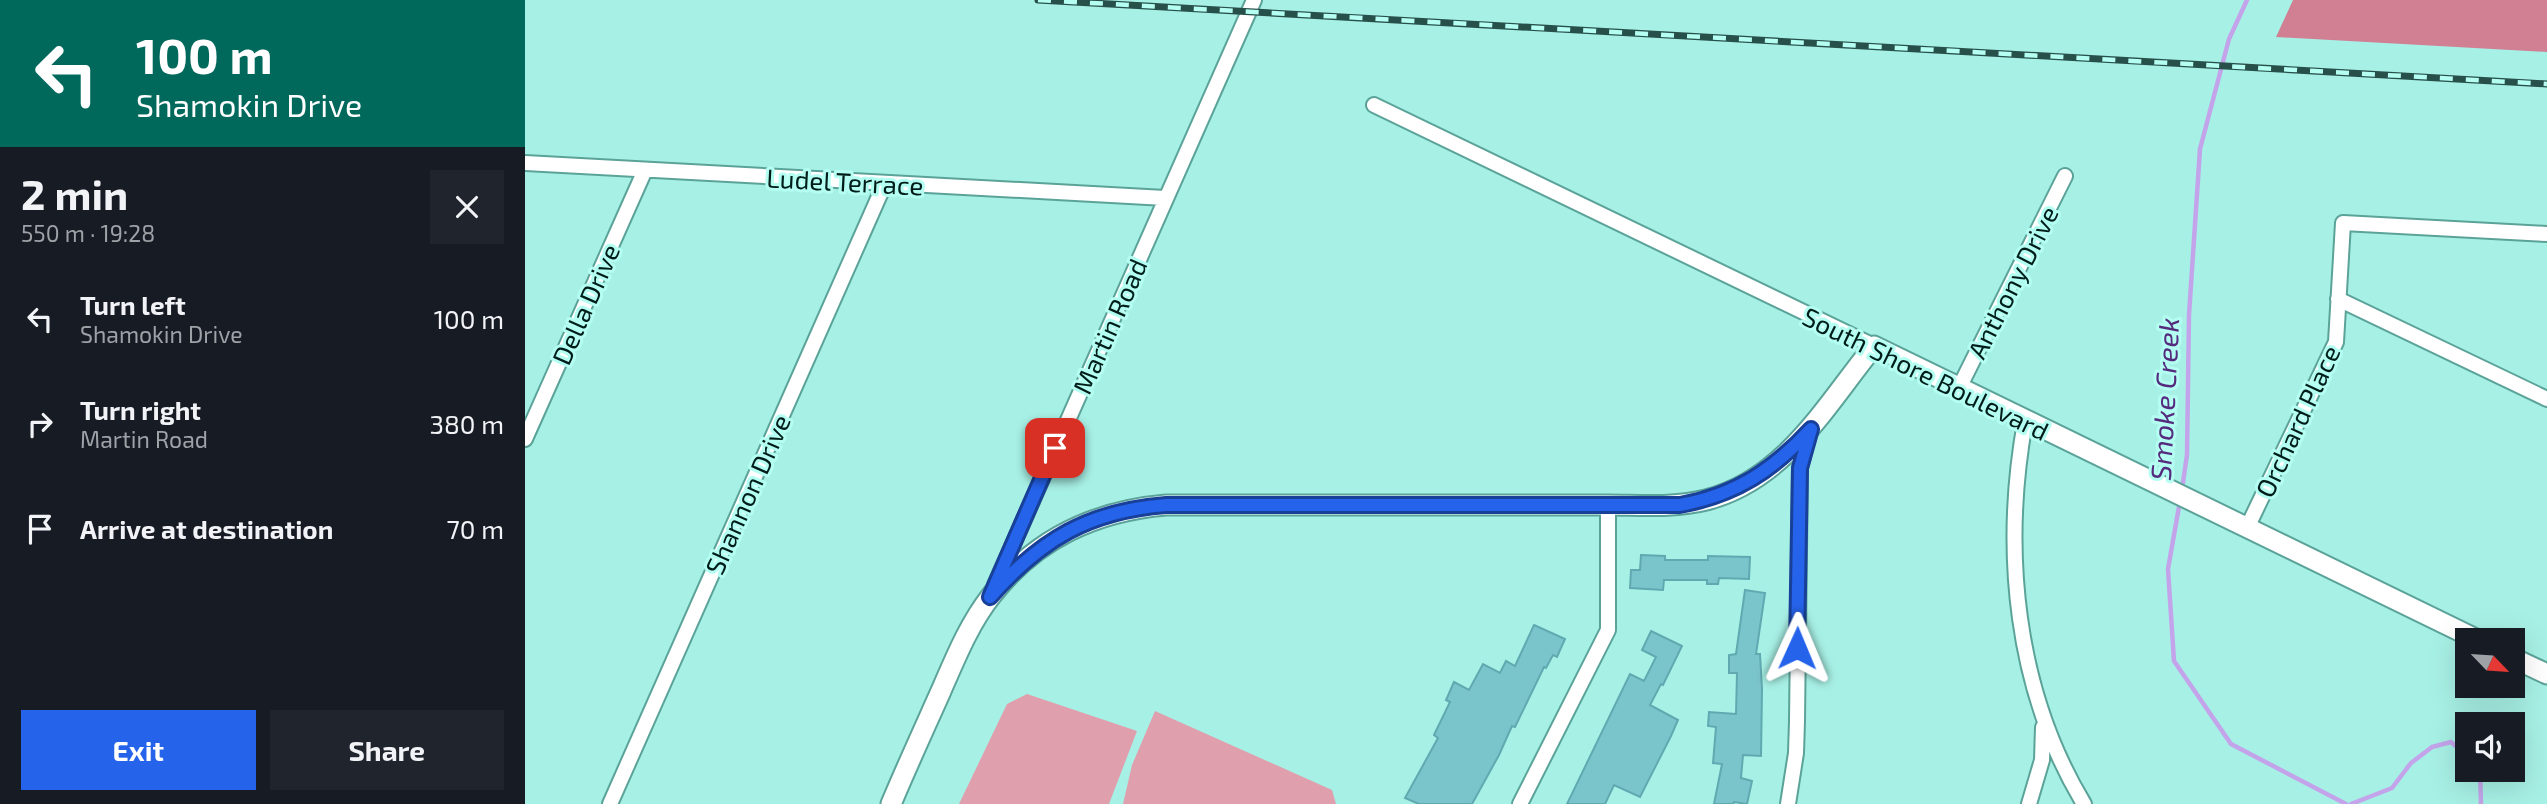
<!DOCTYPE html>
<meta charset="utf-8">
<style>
:root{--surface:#171b24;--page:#20242c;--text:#f1f3f6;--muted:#9ea1a6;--accent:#2563eb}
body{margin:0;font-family:"Exo 2",sans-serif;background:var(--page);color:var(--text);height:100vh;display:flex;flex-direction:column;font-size:26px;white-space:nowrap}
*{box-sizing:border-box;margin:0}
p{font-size:23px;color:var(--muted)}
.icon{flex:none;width:38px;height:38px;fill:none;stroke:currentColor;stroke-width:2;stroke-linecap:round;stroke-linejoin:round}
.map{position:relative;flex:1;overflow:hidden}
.drawer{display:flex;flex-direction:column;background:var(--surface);width:525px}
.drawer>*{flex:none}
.hud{background:#00695c;color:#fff;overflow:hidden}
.needle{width:46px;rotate:115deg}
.fabs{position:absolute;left:1930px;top:628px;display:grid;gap:14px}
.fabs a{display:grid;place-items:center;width:70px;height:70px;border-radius:0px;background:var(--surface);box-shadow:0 7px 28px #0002;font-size:35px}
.pin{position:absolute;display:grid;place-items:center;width:60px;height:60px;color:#fff;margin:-30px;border-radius:14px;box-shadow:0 4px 10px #0006}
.me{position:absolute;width:77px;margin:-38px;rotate:1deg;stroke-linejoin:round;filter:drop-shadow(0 0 5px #0008)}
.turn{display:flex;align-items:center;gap:24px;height:147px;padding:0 21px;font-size:32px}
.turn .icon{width:91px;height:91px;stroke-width:2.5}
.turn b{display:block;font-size:49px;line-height:60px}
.round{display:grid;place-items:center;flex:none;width:74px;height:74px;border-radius:0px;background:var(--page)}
.overview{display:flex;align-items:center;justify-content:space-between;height:119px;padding:0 21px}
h1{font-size:42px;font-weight:700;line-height:52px}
.cta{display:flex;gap:14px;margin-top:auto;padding:14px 21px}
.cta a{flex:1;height:80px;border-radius:0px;background:var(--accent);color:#fff;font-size:28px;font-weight:700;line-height:80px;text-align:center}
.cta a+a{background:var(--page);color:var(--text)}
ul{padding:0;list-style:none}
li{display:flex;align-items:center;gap:21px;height:105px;padding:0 21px}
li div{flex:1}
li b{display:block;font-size:26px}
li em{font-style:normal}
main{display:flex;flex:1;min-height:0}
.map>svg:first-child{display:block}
</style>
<main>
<section class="drawer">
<div class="hud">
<div class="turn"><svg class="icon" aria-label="left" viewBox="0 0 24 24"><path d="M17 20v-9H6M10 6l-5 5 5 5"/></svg><div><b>100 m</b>Shamokin Drive</div></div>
</div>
<div class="overview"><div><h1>2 min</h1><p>550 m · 19:28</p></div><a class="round"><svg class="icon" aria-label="close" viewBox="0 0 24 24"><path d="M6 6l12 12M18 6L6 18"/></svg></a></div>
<ul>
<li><svg class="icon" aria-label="left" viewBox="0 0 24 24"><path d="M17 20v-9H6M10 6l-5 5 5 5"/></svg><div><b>Turn left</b><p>Shamokin Drive</p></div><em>100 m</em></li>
<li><svg class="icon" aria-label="right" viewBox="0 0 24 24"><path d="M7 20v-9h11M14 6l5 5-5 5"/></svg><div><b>Turn right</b><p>Martin Road</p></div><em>380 m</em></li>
<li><svg class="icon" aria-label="arrive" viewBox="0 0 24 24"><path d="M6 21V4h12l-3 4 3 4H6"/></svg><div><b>Arrive at destination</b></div><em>70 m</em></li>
</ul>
<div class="cta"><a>Exit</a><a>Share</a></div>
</section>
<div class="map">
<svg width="2022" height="804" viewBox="0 0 2022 804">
<rect width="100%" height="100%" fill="#a7f0e5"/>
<path fill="#e09fad" d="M502,694L612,731L584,804H434L482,704Z
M630,711L807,790L811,804H598L607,765Z"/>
<path fill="#d17f93" d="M1768,0H2022V52L1751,37Z"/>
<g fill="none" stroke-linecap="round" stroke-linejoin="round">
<path stroke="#c3a4ea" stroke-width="4.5" d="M1657,489L1662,455L1664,315L1675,149L1704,39L1722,0
M1655,501L1643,569L1649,661L1706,744L1821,804
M1955,770L1956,804
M1826,804L1867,788L1886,763L1907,747L1926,742L1942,756"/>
</g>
<path fill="#7ac4cb" stroke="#60a9b1" stroke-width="2" d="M1116,555L1140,556V560H1183V556L1225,557L1224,579L1194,578L1193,584H1182V580H1139L1138,590L1105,588L1106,570H1115Z
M1220,590L1240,593L1231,654H1235L1237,689L1236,756L1218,755L1216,778L1227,781L1222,804L1209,802L1208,804H1189L1197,764L1188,763L1191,727L1183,726L1184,712L1211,714L1212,673H1204V655L1211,654Z
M1009,625L1040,639L1032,657L1028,655L1021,668L1019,667L990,727L987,726L974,755L947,804H894L880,798L913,738L909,735L925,702L921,700L929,682L944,690L958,664L975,673L981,661L990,666Z
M1126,631L1157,646L1138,685L1136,684L1125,705L1153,720L1146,736L1115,797L1089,785L1080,804H1042L1105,674L1119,681L1131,657L1117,650Z"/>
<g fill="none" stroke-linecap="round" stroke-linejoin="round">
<defs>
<path id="street" d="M849,105L1349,346
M0,163L640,198
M1813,299L2022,399
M1434,388L1540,176
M1500,422C1477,550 1490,690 1559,804
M0,439L120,170
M1722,528L1811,342L1818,223L2022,234
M470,585L729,0
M85,804L360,183
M995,804L1083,630V505
M1263,804L1271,753L1272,721L1275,468L1284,433
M1504,804L1517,760L1518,727"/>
<path id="secondary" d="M1988,658L2022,674
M366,804C382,766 399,729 416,691C430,659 444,624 466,596C511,538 570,511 641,505H1083C1115,505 1149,508 1181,500C1260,480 1301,405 1349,346L1953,640"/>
</defs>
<use href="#street" stroke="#5ba399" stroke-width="18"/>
<use href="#secondary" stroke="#5ba399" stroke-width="23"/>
<use href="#street" stroke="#fff" stroke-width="14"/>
<use href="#secondary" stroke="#fff" stroke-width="19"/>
<defs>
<path id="rail" d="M513,0L2022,84"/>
</defs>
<use href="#rail" stroke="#28504b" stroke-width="7"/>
<use href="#rail" stroke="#b4fef2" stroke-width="4.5" stroke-dasharray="13" stroke-linecap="butt"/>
</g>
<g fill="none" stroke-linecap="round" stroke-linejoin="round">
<defs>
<path id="route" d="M530,448L465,597C516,539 564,511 641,505H1155C1211,495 1248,470 1286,429L1275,468L1272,648"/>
</defs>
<use href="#route" stroke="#184099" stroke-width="18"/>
<use href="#route" stroke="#2563eb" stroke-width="12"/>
</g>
<g text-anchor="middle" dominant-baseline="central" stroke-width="6" stroke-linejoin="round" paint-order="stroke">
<g font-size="26" fill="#001d1a" stroke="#b4fef2">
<text transform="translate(320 181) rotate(3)">Ludel Terrace</text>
<text transform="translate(1487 282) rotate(-63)">Anthony Drive</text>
<text transform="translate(60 304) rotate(-66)">Della Drive</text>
<text transform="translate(584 326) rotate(-66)">Martin Road</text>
<text transform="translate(1401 373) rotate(26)">South Shore Boulevard</text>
<text transform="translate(1772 421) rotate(-65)">Orchard Place</text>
<text transform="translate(222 494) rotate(-66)">Shannon Drive</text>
</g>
<g font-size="28" font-style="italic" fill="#552b7d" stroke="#b4fef2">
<text transform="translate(1639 399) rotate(-87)">Smoke Creek</text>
</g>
</g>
</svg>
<div class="fabs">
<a><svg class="needle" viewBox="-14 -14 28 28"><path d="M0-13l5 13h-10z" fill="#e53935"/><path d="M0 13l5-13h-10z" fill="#9ea1a6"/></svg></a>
<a><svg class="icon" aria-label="sound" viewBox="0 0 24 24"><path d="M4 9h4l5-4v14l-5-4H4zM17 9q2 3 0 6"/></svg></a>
</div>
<div class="pin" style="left:530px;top:448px;background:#d93025"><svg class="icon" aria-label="arrive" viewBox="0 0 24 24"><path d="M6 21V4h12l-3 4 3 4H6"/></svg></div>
<svg class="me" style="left:1272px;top:648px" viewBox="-20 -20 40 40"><path d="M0-17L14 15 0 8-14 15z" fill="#2563eb" stroke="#fff" stroke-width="4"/></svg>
</div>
</main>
